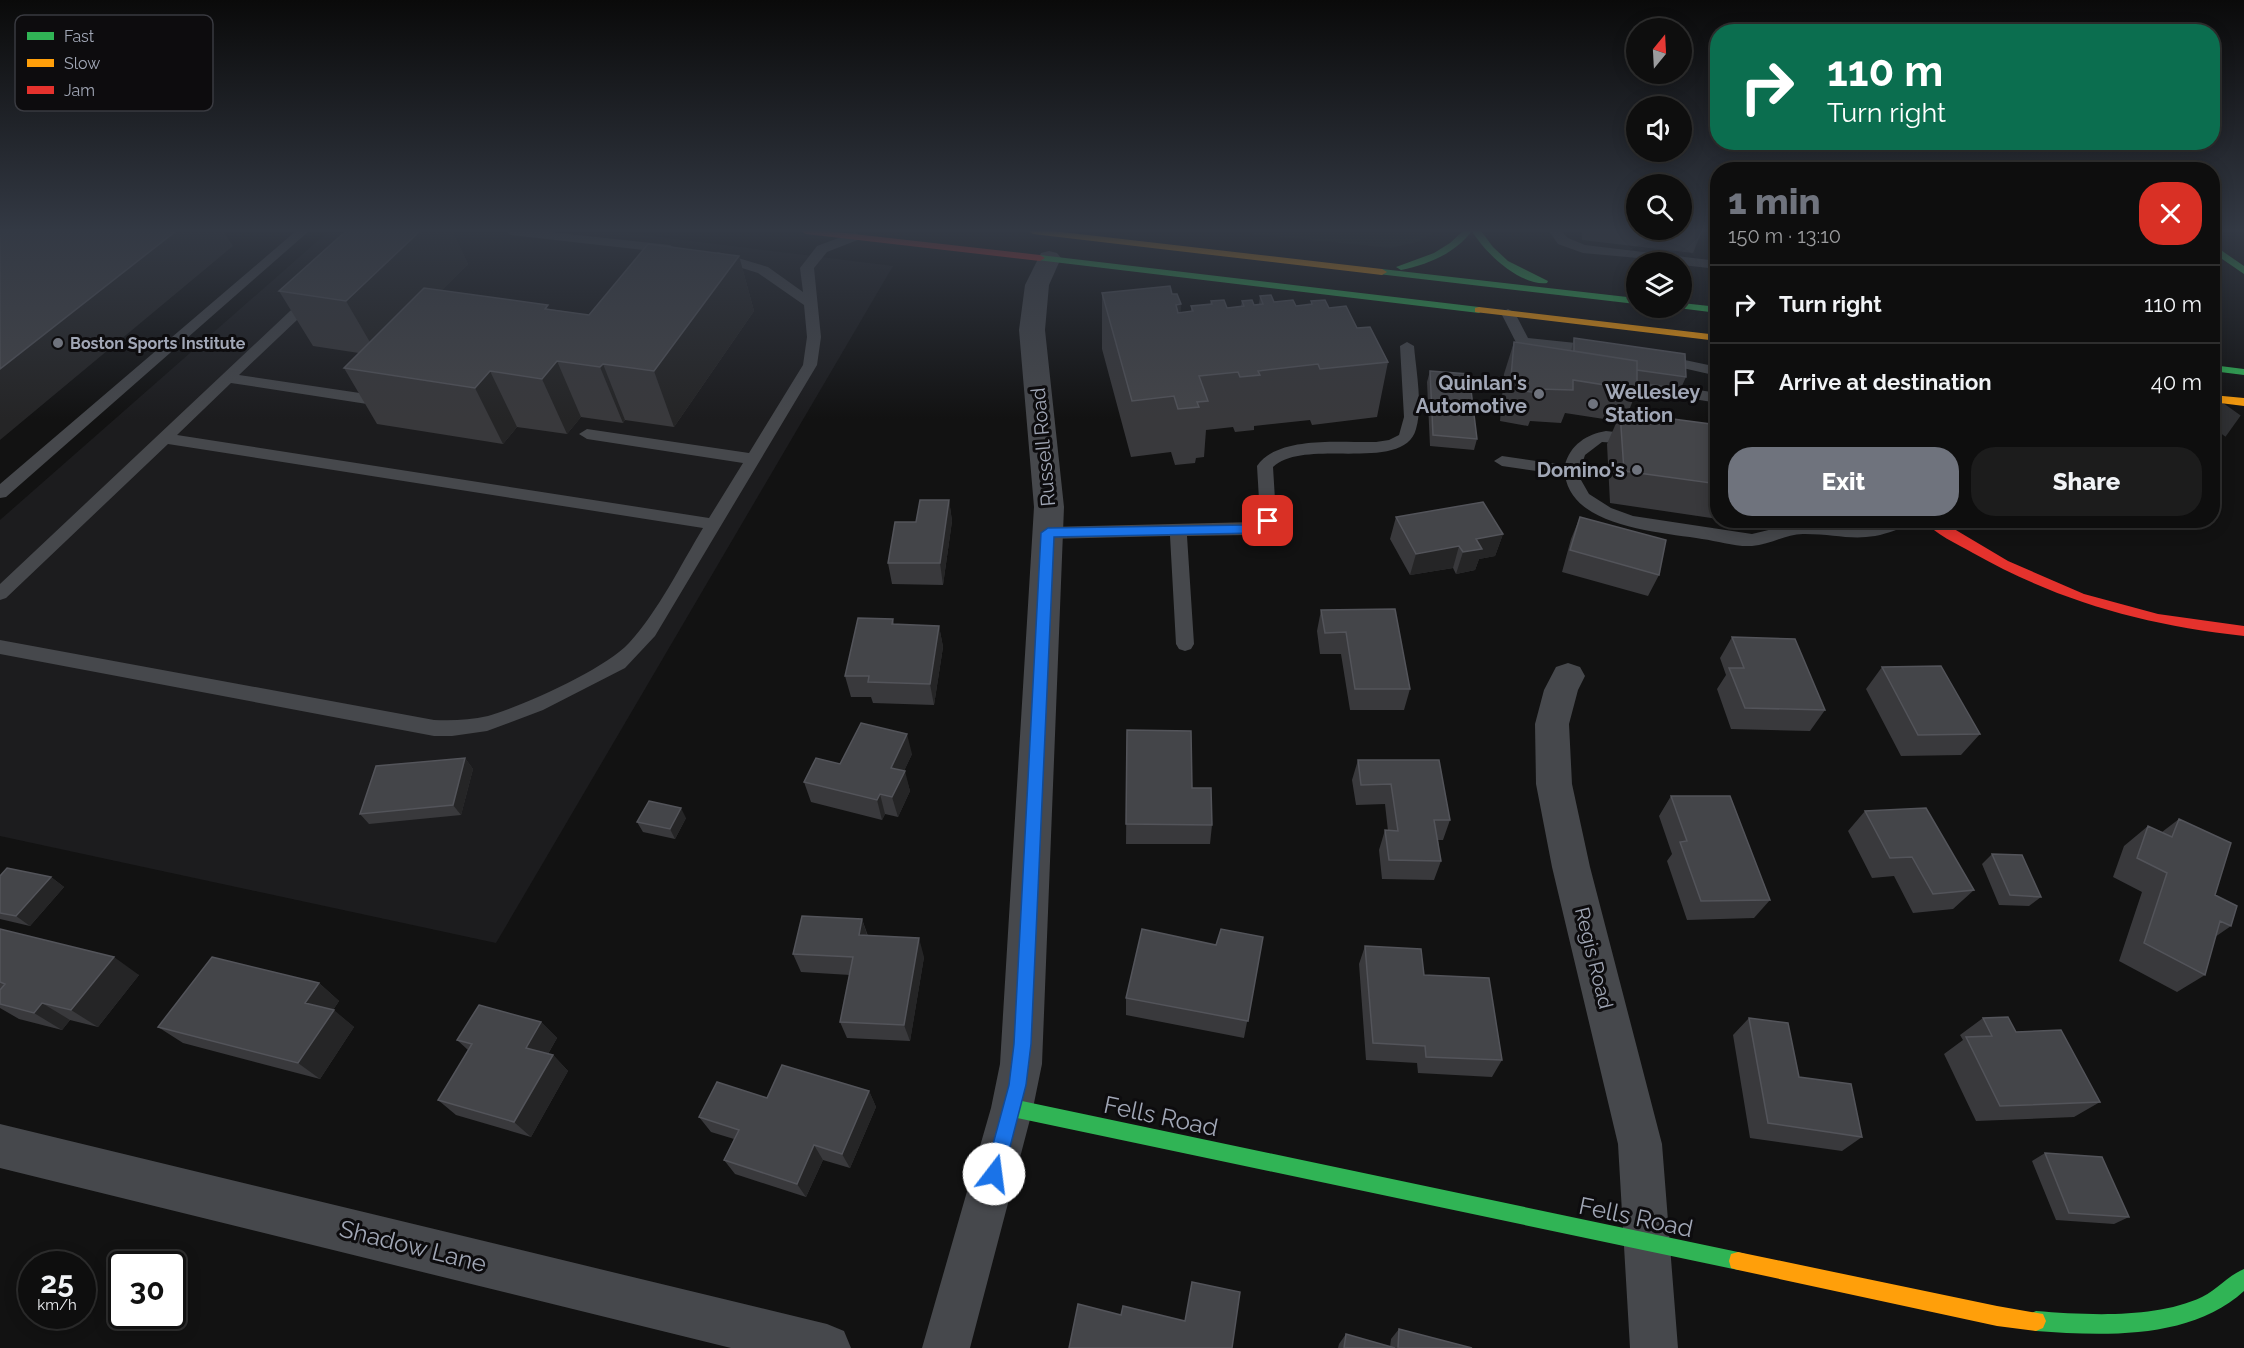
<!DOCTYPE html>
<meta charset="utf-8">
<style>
:root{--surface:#0e0e0e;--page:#1c1c1c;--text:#f1f3f6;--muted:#9b9c9e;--line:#2e2e2e;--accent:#6f737d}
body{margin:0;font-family:Raleway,sans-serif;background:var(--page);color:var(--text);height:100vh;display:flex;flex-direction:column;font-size:22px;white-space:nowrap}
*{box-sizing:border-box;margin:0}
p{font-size:20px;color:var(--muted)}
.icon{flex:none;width:33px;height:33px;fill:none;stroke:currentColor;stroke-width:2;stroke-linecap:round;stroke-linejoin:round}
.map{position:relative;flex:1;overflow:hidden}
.sheet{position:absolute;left:1710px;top:162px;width:510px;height:366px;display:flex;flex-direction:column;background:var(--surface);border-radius:24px;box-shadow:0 3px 15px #0003,0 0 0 2px var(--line)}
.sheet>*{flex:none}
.hud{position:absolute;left:1710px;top:24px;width:510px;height:126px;border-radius:24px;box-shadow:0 3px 15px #0003,0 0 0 2px var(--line);background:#0b6e4f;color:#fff;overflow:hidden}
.needle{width:39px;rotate:18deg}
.controls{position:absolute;left:1626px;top:18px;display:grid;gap:12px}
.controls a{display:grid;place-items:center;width:66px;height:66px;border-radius:50%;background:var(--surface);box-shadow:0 3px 15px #0003,0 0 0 2px var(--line);font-size:30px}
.speed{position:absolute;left:18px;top:1251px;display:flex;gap:12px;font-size:30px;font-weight:700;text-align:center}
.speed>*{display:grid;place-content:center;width:78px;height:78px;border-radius:50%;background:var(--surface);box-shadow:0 3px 15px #0003,0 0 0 2px var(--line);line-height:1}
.speed small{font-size:15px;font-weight:400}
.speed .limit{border:3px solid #111;border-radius:9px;background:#fff;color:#111}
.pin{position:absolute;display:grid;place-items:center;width:51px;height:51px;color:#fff;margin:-26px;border-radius:12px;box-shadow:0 3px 9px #0006}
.me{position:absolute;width:66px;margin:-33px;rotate:15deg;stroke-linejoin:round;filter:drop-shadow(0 0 4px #0008)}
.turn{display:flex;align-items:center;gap:21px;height:126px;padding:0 18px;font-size:27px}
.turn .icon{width:78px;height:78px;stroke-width:2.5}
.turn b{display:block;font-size:42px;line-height:51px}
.round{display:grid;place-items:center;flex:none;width:63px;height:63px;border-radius:24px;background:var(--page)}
.overview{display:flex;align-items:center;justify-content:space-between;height:102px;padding:0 18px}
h1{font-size:36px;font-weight:800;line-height:45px;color:var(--accent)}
.action{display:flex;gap:12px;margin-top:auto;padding:12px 18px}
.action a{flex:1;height:69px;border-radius:24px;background:var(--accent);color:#fff;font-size:24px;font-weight:800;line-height:69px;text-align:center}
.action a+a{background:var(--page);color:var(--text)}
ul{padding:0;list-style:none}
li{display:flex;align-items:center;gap:18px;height:78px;padding:0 18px;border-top:2px solid var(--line)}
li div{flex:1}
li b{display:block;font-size:22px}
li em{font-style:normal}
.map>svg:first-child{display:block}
</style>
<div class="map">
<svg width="2244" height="1348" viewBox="0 0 2244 1348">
<rect width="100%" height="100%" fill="#121212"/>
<path fill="#1c1c1e" d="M329,231H612L893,266L496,943L0,836V520Z"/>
<path fill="#181f19" d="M1225,231H1436L1417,242L1390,248Z"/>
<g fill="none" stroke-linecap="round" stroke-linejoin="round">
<path stroke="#2f3033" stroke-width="26" stroke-dasharray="26 14" stroke-linecap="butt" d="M2212,411L2244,434"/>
<path fill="#46484c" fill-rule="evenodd" d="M296,231H309L6,497L0,498V484Z
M505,231H541L670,245L676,249L670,253L511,235Z
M1549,231H1561L1568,238L1585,245L1718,261V269L1682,265V262L1583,253L1558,244Z
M855,232L861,236L860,239L827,252L814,268L821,337L817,365L655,636L625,668L543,710L487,731L452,736H434L0,654V640L434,720C452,721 470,720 488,716C523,706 605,669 629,643C659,610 680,566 703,528L168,444L6,598L0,600V584L307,295L312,294L319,298L317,301L239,375L380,396L387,401L385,404L380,406L231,383L177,435L709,518L743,463L587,439L579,434L587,429L749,453L803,365L807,337L804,305L758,273L713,259L711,256L718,252L768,267L803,292L800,268L817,246Z
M1508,309L1515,313L1528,338L1595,345L1602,349L1595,353L1532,347L1541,365L1534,369L1529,368L1501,313Z
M1407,342L1414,346C1416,370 1423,406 1416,429C1404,474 1305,437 1273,467L1276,516L1269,529L1247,535L1187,536L1194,644L1191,649L1185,651L1179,649L1176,644L1170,536L1048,539L1042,537L1040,533L1042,529L1048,527L1255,522L1260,516L1257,466C1278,435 1343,443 1376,442L1389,440L1399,435L1404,417L1400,346Z
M1661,355L1718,367V376L1656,362L1654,359Z
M1614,377L1718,393V403L1609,385L1607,382Z
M1606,431L1633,434L1641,439L1633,444L1602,442L1585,455L1580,470L1581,480L1589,494L1611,508L1633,516L1752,534L1801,522L1857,527L1888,520H1911C1907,526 1902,528 1896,530C1859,544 1841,534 1805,534C1787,533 1770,545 1752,546C1735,547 1718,541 1702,539C1662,532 1572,528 1565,475L1502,466L1494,461L1502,456L1565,465C1570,445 1587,434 1606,431Z"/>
<path fill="#46484c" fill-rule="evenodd" d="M1049,251L1057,253L1061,258L1049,285L1045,330L1064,507L1042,1064L1033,1108L970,1348H922L991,1108L1000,1064L1034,507L1019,330L1025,285L1041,253Z
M1568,663L1580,667L1585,676L1578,690L1569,724L1572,784L1590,867L1662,1144L1678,1348H1630L1618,1144L1552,867L1536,784L1535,724L1544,690L1556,667Z
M0,1124L827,1324L844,1331L851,1348H731L0,1168Z"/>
<path fill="#30b455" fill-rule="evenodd" d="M1463,231H1481L1493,247L1508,261L1548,281L1547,283C1520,286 1485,253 1472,231C1454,254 1429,264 1401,270L1396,267L1434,253L1450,243Z
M2212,244L2244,266V274L2212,252Z
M1040,255L1479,307L1484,310L1479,313L1037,260L1035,258Z
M1382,269L1636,298V304L1378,274V270Z
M1682,303L1718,307V313L1678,308H1682Z
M2212,365L2244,369V375L2212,371Z
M1012,1099L1738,1252L1745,1254L1747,1261L1745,1268L1738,1270L1012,1117L1006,1114L1003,1108L1006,1102Z
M2244,1269V1291C2191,1340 2103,1336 2036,1331L2029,1328L2026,1321L2029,1314L2036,1311C2087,1315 2155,1319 2202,1297C2218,1289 2229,1275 2244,1269Z"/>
<path fill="#ff9f0a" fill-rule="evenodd" d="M1029,231H1053L1382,269L1387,272L1382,275L1033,234Z
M1479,307L1718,335V341L1475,312V308Z
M2212,395L2244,398V406L2212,402Z
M1738,1252L1997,1306L2043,1314L2046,1321L2043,1328L2036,1331L1997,1326L1738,1270L1731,1268L1729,1261L1731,1254Z"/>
<path fill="#e5322d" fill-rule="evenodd" d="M801,231H827L1040,255L1045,258L1040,261L806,234Z
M1923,520H1939L2008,561L2084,594L2158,614L2244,626V636C2145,625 2060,602 1973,553C1957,544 1935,534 1923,520Z"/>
</g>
<path fill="#39393c" d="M346,231H452L468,264L442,290L550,309L589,315L739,256L754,311L674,427L625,420L623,423L581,417L567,434L517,427L503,444L377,424L344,368L359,353L313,346L279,291Z
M1582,231H1702L1693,253L1582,240Z
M1102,293L1172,294L1181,313L1191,311V306L1210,304L1211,301L1227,308L1241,306L1242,301L1254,305H1259L1260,296L1274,302L1296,306L1311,305V301L1329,308L1357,328L1388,362L1377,417L1312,425L1310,420L1254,426V430L1235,432L1233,427L1206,430L1204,457L1196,458L1195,463L1175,465L1171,452L1131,457L1102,349Z
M1574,338L1686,377L1681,388L1637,382V390L1628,413L1718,425V519L1610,503L1607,444L1617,421L1565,413L1561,423L1530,421L1528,426L1500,421L1504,374L1514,342L1571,351Z
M1430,371L1477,439L1474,450L1430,446L1427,382Z
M949,500L952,521L943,585L892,584L888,563L916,522Z
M1396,517L1503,534L1495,556L1479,559L1475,570L1456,574L1453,568L1410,575L1390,539Z
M1580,517L1659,575L1648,596L1562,572L1571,539Z
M1730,520H1749L1747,523Z
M1321,610L1410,689L1404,710H1350L1341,654H1320L1317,631Z
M893,619L894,624L939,626L943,647L934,705L873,703L871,697H851L845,676Z
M1732,637L1825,710L1810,731L1731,729L1717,689L1726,675L1720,658Z
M1882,667L1980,734L1961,755L1901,756L1866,689Z
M1127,730L1192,788L1212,825L1210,844H1126Z
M912,754L904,771L910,791L898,817L885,814L882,820L811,802L804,782L840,764Z
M465,758L473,769L461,815L369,824L360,814Z
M1358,760L1450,820L1443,840H1438L1441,861L1434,880L1382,879L1379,850L1385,830L1388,831L1385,804L1356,805L1352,780Z
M1671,796L1770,900L1754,918L1687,920L1667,861L1672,854L1659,816Z
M1865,811L1974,890L1953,909L1913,913L1894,876L1872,878L1848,831Z
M686,818L675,839L643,832L637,822Z
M2179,819L2215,895L2231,926L2215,937L2205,975L2177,992L2119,961L2142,892L2113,877L2124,846L2148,826L2162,832Z
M1992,854L2041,897L2029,906L1999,905L1982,864Z
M0,876L51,877L64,887L30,926L0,919Z
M862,919L868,936L924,957L910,1041L847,1038L840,1022L850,975L801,972L793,954Z
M0,929L139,975L98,1027L70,1020L62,1030L19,1019L0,1008Z
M1263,937L1244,1038L1126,1015V998L1216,945Z
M1365,946L1424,975L1502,1060L1492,1077L1418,1073L1417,1063L1366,1060L1359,964Z
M319,983L339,1001L333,1010L354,1027L320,1079L183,1043L158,1027Z
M1749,1018L1799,1077L1862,1137L1842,1151L1750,1138L1733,1035Z
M1983,1018L2016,1032L2100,1102L2074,1117L1976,1121L1944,1054L1963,1040L1960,1035Z
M541,1022L557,1038L548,1054L553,1055L568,1071L531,1137L456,1115L438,1100L468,1050L457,1040Z
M869,1091L876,1107L850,1168L823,1160L806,1197L735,1174L724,1160L734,1139L711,1132L699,1117L767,1098Z
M2045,1153L2129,1217L2114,1224L2056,1220L2032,1161Z
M1399,1329L1472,1348H1338L1339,1344L1346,1334L1390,1347L1391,1339Z"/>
<path fill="#252526" d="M176,231H223L233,246L0,440V369Z
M420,231H452L468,264L378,356L346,301Z
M739,256L754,311L674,427L654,371Z
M1181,304L1179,359L1176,305Z
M557,361L581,417L567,434L542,379Z
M603,364L625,420L623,423L600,367Z
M490,371L517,427L503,444L475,388Z
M949,500L952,521L943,585L940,563Z
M1503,534L1495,556L1479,559L1475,570L1456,574L1463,552L1476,539Z
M1459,546L1453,568L1410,575L1416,554Z
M939,626L943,647L934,705L930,684Z
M907,734L912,754L896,788L891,768Z
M465,758L473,769L461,815L453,805Z
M905,771L910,791L898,817L892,797Z
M880,794L885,814L882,820L877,800Z
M681,808L686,818L675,839L670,829Z
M51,877L64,887L30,926L16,916Z
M862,919L868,938L859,935Z
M919,938L924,957L910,1041L904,1025Z
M114,957L139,975L98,1027L71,1010Z
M319,983L339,1001L326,1020L305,1003Z
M42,1003L70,1020L62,1030L34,1013Z
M334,1010L354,1027L320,1079L298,1063Z
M541,1022L557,1038L542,1064L526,1048Z
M553,1055L568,1071L531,1137L514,1122Z
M869,1091L876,1107L850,1168L842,1154Z
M814,1145L823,1160L806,1197L797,1184Z"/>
<path fill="#444549" stroke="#53545a" stroke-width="1.5" d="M0,231H176L0,369Z
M346,231H420L346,301L279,291Z
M648,244L739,256L654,371L603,364L600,367L557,361L542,379L490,371L475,388L344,368L424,288L548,305L545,309L589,315Z
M1170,286L1172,294H1177L1181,304L1176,305L1178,313L1193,311L1191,306L1212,304L1211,301L1224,300L1227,308L1244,306L1242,301L1252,300L1254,305L1263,304L1260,296L1271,295L1274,302L1293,300L1296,306L1312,304L1311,301L1325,300L1329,308L1346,306L1357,328L1370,327L1388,362L1320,369L1318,364L1258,371L1260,375L1240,377L1238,372L1199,376L1208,401L1197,402L1199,407L1178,409L1174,396L1132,401L1102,293Z
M1574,338L1685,354L1686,377L1637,370V361L1574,351Z
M1514,342L1637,361V390L1573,380V390L1539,389V393L1510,389Z
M1430,371L1469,374L1477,439L1433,435Z
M1620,412L1718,425V484L1624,471Z
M920,500H949L940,563H888L895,522H916Z
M1483,502L1503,534L1476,539L1482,549L1463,552L1459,546L1416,554L1396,517Z
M1580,517L1666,540L1659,575L1570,550Z
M1395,609L1410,689H1355L1346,632L1325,633L1321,610Z
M858,618L893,619L892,624L939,626L930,684L868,682L869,676H845Z
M1732,637L1795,639L1825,710L1745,708L1729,668H1744Z
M1941,666L1980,734L1918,735L1882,667Z
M861,723L907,734L891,768L905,771L892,797L880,794L877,800L804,782L816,758L840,764Z
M1127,730L1191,731L1192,788H1211L1212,825L1126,824Z
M465,758L453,805L360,814L376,766Z
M1358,760H1439L1450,820H1434L1441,861L1389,860L1385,830L1398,831L1391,784L1361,785Z
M1671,796H1730L1770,900L1701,901L1680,842L1687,841Z
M649,801L681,808L670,829L637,822Z
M1926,808L1974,890L1933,894L1912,857L1890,858L1865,811Z
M2179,819L2231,843L2215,895L2237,906L2231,926L2220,921L2205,975L2144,943L2167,873L2137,858L2148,826L2172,837Z
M1992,854L2022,855L2041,897L2010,895Z
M7,868L51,877L16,916L0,913V876Z
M802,916L862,919L859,935L919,938L904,1025L840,1022L853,957L793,954Z
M0,929L114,957L71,1010L42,1003L34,1013L0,1004V990L5,984L0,982Z
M1142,929L1216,945L1221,929L1263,937L1248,1021L1126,998Z
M1365,946L1421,949L1424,975L1489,978L1502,1060L1426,1057L1425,1046L1373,1043Z
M212,957L319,983L305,1003L334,1010L298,1063L158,1027Z
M479,1005L541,1022L526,1048L553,1055L514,1122L438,1100L472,1044L457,1040Z
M2008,1017L2016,1032L2061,1030L2100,1102L2000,1106L1966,1037L1992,1036L1983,1018Z
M1749,1018L1788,1023L1799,1077L1851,1084L1862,1137L1768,1123Z
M782,1065L869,1091L842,1154L814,1145L797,1184L724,1160L739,1130L699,1117L717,1082L767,1098Z
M2045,1153L2102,1157L2129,1217L2069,1213Z
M1192,1282L1240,1292L1232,1348H1069L1078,1304L1121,1315L1123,1306L1185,1321Z
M1399,1329L1472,1348H1398Z
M1346,1334L1395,1348H1344Z"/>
<linearGradient id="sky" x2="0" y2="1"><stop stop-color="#0a0a0a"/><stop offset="0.55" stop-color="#333944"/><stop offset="1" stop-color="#333944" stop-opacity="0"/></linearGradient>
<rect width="2244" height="419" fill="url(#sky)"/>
<path fill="#1a73e8" stroke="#114b97" stroke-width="1.5" d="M1268,517L1274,521L1257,533L1054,537L1031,1044L1026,1085L1003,1174L1001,1180L994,1183L988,1180L985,1174L1009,1085L1014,1044L1041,533L1048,528L1247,525L1254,524Z"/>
<g fill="#6f737d" stroke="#0d0c0e" stroke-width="2">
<circle cx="58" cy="343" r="6"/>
<circle cx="1539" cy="394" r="6"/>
<circle cx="1593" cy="404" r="6"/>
<circle cx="1637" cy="470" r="6"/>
</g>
<g text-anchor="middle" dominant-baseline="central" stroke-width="6" stroke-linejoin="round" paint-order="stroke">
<g font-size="16" font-weight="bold" fill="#a1a7b6" stroke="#0d0c0e" text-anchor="start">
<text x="70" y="343">Boston Sports Institute</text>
</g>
<g font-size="20" font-weight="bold" fill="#a1a7b6" stroke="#0d0c0e" text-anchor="end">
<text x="1527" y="383">Quinlan's<tspan x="1527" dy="23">Automotive</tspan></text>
<text x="1605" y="392" text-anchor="start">Wellesley<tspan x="1605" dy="23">Station</tspan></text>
<text x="1625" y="470">Domino's</text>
</g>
<g font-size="20" fill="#a1a7b6" stroke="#0d0c0e">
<text transform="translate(1043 447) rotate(-95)">Russell Road</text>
<text transform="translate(1594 958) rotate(76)">Regis Road</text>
</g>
<g font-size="24" fill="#a1a7b6" stroke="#0d0c0e">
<text transform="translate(1161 1116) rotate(12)">Fells Road</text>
<text transform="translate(1636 1217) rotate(12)">Fells Road</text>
<text transform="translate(413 1246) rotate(14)">Shadow Lane</text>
</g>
</g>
<rect x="15" y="15" width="198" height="96" rx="9" fill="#0d0c0e" stroke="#393a40" stroke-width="1.5"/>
<rect x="27" y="32" width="27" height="8" fill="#30b455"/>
<rect x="27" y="59" width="27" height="8" fill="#ff9f0a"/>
<rect x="27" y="86" width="27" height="8" fill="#e5322d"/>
<g font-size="16" fill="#a1a7b6">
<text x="64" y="42">Fast</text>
<text x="64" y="69">Slow</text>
<text x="64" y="96">Jam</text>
</g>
</svg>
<div class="controls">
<a><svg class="needle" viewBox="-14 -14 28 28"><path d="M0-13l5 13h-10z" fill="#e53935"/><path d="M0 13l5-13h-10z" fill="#9b9c9e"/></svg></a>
<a><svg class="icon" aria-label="sound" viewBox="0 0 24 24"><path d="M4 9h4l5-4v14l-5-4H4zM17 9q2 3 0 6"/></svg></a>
<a><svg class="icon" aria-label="search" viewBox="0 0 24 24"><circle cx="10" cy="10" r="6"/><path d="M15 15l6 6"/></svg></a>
<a><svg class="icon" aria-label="layers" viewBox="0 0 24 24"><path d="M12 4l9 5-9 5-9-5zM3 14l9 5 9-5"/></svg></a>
</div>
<div class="speed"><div>25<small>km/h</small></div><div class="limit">30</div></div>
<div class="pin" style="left:1268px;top:521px;background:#d93025"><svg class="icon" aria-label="arrive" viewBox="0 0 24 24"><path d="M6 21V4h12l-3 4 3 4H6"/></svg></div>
<svg class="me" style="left:994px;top:1174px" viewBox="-20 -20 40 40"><circle r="19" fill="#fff"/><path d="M0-13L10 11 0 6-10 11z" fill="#1a73e8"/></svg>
<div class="hud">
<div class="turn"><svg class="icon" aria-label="right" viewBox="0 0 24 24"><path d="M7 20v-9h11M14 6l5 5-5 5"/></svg><div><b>110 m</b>Turn right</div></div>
</div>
<section class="sheet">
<div class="overview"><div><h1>1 min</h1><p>150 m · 13:10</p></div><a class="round" style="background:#d93025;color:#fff"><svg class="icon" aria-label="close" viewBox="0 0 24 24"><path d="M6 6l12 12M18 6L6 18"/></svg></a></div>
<ul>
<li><svg class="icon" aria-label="right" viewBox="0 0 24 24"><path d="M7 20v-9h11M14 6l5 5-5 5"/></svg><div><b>Turn right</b></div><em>110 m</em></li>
<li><svg class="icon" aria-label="arrive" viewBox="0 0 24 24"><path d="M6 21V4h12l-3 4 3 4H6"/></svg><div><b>Arrive at destination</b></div><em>40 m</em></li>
</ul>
<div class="action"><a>Exit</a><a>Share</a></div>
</section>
</div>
